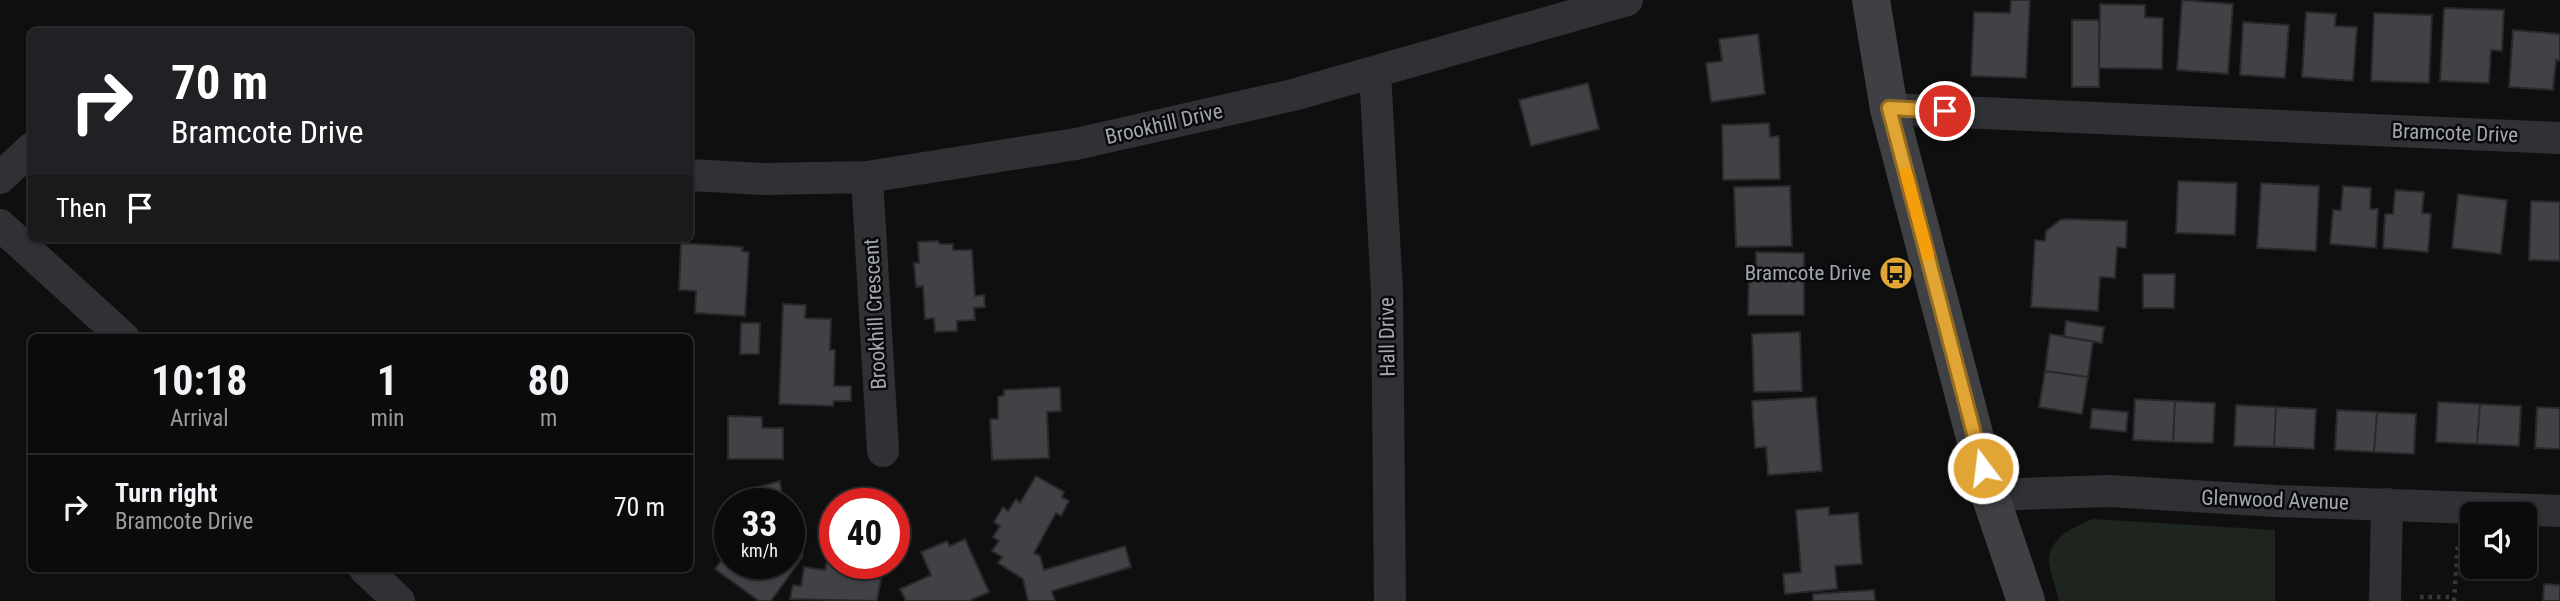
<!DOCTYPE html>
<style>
:root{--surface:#0b0b0c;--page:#141415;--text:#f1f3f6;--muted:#9a9b9d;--line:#2b2b2d}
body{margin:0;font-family:"Roboto Condensed",sans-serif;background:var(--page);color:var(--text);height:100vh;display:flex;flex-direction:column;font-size:26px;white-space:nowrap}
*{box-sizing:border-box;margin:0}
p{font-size:23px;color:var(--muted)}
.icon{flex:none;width:38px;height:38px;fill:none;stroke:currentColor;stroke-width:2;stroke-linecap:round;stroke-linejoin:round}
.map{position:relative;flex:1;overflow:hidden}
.side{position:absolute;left:28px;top:334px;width:665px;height:238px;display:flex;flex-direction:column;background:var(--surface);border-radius:10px;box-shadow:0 2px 5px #0004,0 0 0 2px var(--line)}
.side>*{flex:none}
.banner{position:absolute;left:28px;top:28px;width:665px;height:214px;border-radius:10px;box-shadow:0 2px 5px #0004,0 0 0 2px var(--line);background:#202124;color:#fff;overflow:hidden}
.controls{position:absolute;left:2460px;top:502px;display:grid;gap:14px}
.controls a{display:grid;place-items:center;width:77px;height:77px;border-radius:10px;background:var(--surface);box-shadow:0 2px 5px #0004,0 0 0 2px var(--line);font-size:35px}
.speed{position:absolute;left:714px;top:488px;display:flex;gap:14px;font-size:35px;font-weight:700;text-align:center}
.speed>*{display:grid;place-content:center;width:91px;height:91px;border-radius:50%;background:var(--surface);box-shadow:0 2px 5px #0004,0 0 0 2px var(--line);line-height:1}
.speed small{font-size:18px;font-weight:400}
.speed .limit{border:10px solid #d22;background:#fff;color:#111}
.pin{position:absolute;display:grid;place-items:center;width:60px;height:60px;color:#fff;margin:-30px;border:4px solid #fff;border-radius:50%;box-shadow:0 2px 7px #0007}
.me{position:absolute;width:77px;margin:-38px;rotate:345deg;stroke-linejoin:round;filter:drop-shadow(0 0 5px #0008)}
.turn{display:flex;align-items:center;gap:24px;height:147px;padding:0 28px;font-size:32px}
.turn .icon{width:91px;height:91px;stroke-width:2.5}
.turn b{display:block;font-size:49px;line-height:60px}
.then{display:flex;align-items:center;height:66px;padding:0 28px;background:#0003;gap:14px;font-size:26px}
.eta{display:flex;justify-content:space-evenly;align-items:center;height:119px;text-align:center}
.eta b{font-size:42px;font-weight:700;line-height:49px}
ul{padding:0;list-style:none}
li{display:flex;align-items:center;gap:21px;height:105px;padding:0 28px;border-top:2px solid var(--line)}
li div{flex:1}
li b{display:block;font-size:26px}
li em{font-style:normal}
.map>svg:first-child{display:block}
</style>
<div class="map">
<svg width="2560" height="601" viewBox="0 0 2560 601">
<rect width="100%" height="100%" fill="#0f0f10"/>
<path fill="#1e241e" d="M2093,519L2275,530V601H2059C2057,591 2048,567 2049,557C2052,536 2076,526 2093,519Z"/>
<path fill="#404246" stroke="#29292c" stroke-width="2" d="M2011,0H2030L2026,78L1971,76L1974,12L2010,13Z
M2182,0L2233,4L2228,74L2177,70Z
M2100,4L2145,5V17L2163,18L2162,69L2099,68Z
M2444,8L2504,10L2502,51L2491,50L2489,83L2440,81Z
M2306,12L2336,14L2335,26L2357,27L2353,81L2302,77Z
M2374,13L2432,15L2429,83L2371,81Z
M2072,20H2099V87H2072Z
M2243,22L2289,25L2285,78L2240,75Z
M2513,30L2560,34V61L2556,60L2553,90L2509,87Z
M1758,34L1765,94L1711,102L1706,63L1722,61L1719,39Z
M1588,83L1599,129L1531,146L1519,100Z
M1769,123L1770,137L1779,136L1780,179L1723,180L1722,125Z
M2178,181L2237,183L2235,235L2176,233Z
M2261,183L2319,186L2316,251L2257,248Z
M1790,186L1792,246L1736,247L1734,187Z
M2343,186L2371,188L2370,209H2378L2376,248L2330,244L2333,210H2341Z
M2395,190L2424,192L2422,213L2431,214L2428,252L2383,248L2385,214H2393Z
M2458,194L2507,200L2501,254L2452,248Z
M2531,201L2560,202V261L2529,260Z
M2066,219L2127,221L2126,248L2117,247L2115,278L2100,277L2098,311L2031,307L2035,240L2045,241L2046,231L2060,220Z
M938,241L940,244H953V250H972L975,296L984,295L985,307L974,308L975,320L957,321V331L935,332L934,318L925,319L923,286L916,287L914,263H919L918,242Z
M681,243L743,247L742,251L749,252L745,316L695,313L696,291L679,290Z
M1756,252L1804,253V315H1748L1749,270H1756Z
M2143,274H2175L2174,308H2143Z
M783,304L806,305L805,318L831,319L830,350H835L834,386H851V401H834L833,406L779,404Z
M2066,321L2104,327L2102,343L2064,337Z
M741,323H760L759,354H740Z
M1800,332L1802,391L1754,392L1752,334Z
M2050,334L2093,341L2088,377L2045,371Z
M2045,371L2088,377L2082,414L2039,407Z
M1060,387L1061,411L1047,412L1049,458L992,460L990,419H998V397L1004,395V390Z
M1816,397L1822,471L1768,475L1766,447L1755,448L1752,401Z
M2135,399L2175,401L2173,442L2133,440Z
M2175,401L2215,403L2213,443L2173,442Z
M2438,402L2480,404L2477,444L2436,442Z
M2480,404L2521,406L2519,446L2477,444Z
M2236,405L2276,407L2274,447L2234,446Z
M2276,407L2316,409L2314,449L2274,447Z
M2537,407L2560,408V449L2535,448Z
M2092,409L2128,412L2126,432L2090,428Z
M2337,410L2377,412L2374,452L2335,450Z
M2377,412L2416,414L2414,454L2374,452Z
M728,416L762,417V428H783V459H728Z
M1036,476L1064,492L1062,497L1069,501L1061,516L1056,513L1034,553L1040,556L1044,570L1125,546L1131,567L1052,591L1055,601H1028L1023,579L998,563L1002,557L992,551L999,541L993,537L1000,526L994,522L1003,507L1008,511L1016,499L1020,503Z
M780,481L783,504H740L737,493Z
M1829,507V515L1858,513L1862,564L1835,566L1837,589L1785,594L1783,574L1801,572L1796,510Z
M789,539L793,542L790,546L803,556L771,601H759L715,569L730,548V564H789Z
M965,539L989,592L969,601H906L900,589L931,575L921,552L947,541L950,546Z
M828,557L835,558V564H873L870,578L881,579L877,601L790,599L793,585L801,586L804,567L825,570Z
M2544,584L2560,585V601H2543Z
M1874,590L1875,601H1813V594Z"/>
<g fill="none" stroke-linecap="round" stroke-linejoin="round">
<path stroke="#36383c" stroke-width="4.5" stroke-dasharray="3.5 5" stroke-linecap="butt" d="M2420,597H2454
M2454,601L2458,542"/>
<path stroke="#303135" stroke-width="32" d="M1375,73L1387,292L1390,601
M1889,109L2560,138
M690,175L764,179L867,177L1076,144L1293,95L1627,0
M867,177L883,451
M0,178L32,148
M0,225L124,338
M1990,495L2109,491L2276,501L2560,511
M365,569L399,601
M2385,601L2387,504"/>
<path stroke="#3e4044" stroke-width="38" d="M1871,0L1889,109L1990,495L2026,601"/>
</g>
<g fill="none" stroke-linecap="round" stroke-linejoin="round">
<defs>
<path id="route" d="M1945,111L1889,108L1983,468"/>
</defs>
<use href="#route" stroke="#926b23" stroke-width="18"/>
<use href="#route" stroke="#e1a536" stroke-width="12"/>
<path stroke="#f59e0b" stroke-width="12" d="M1906,173L1928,255"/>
</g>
<defs>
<symbol id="bus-disc" viewBox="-11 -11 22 22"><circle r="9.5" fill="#e1a536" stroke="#0a0a0b"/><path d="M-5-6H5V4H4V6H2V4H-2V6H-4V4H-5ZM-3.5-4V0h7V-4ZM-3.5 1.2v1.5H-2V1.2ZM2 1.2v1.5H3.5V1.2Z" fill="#111"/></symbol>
</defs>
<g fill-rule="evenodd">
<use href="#bus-disc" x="1877" y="254" width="38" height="38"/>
</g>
<g text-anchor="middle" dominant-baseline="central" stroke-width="5" stroke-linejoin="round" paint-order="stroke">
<g font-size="21" fill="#a1a6b0" stroke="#0a0a0b">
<text transform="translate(1164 124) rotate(-13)">Brookhill Drive</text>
<text transform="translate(2455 133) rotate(2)">Bramcote Drive</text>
<text transform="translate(875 314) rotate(-93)">Brookhill Crescent</text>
<text transform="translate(1387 337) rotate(-91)">Hall Drive</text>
<text transform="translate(2275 500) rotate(2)">Glenwood Avenue</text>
</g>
<g font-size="21" fill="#a1a6b0" stroke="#0a0a0b" text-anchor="end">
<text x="1871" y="273">Bramcote Drive</text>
</g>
</g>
</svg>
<div class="controls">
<a><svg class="icon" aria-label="sound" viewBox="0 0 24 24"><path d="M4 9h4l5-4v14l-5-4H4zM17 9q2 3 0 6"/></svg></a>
</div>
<div class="speed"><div>33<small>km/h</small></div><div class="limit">40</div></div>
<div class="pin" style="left:1945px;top:111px;background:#d93025"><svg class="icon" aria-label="arrive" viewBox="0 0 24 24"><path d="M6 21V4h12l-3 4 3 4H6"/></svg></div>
<svg class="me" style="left:1983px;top:468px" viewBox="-20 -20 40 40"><circle r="17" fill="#e1a536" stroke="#fff" stroke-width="3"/><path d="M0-11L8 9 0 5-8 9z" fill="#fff"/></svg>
<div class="banner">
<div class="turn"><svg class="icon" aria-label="right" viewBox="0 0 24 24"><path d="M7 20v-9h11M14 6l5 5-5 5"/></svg><div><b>70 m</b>Bramcote Drive</div></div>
<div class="then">Then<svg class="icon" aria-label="arrive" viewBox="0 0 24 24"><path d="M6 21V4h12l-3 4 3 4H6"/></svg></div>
</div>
<section class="side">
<div class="eta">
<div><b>10:18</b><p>Arrival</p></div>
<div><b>1</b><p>min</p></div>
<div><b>80</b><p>m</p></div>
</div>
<ul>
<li><svg class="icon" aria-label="right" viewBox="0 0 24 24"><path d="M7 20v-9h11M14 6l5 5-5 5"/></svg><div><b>Turn right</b><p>Bramcote Drive</p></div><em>70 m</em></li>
</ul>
</section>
</div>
